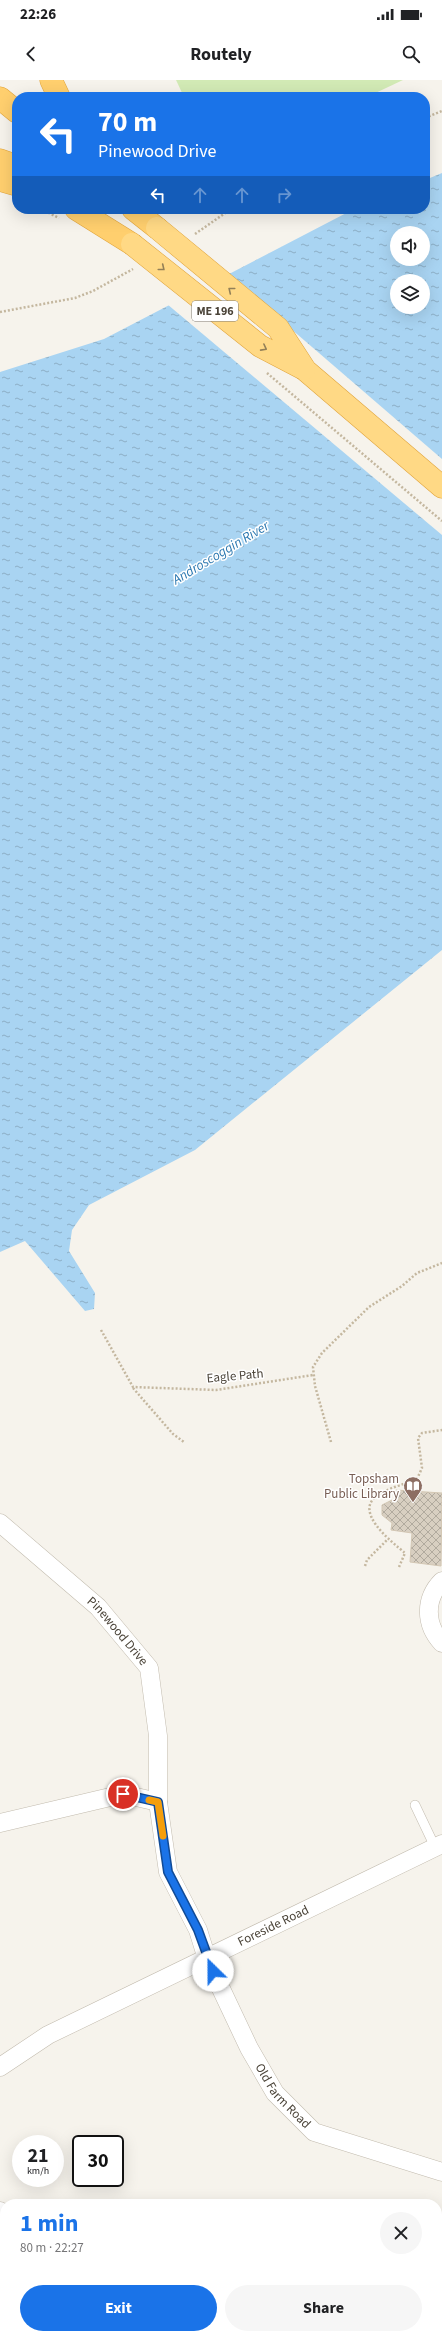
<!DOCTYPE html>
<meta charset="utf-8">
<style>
:root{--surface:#fff;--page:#f6f6f6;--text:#202124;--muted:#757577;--accent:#1a73e8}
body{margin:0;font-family:"Source Sans 3",sans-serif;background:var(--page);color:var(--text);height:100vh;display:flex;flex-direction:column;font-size:15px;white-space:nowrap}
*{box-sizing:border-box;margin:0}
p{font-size:13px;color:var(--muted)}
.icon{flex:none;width:22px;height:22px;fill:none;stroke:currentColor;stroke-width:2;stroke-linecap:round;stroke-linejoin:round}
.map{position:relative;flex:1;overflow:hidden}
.sheet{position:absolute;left:0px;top:2119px;width:442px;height:140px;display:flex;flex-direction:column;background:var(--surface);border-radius:16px 16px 0 0;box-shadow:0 4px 16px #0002}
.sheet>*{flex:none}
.banner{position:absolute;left:12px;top:12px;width:418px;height:122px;border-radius:16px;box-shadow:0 4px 16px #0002;background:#1a73e8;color:#fff;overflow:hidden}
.tools{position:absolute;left:390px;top:146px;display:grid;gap:8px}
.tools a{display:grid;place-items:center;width:40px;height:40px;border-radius:50%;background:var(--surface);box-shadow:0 4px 16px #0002;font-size:20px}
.speed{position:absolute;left:12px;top:2055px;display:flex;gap:8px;font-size:20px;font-weight:700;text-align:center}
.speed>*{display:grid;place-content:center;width:52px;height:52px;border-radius:50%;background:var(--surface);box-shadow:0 4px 16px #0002;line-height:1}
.speed small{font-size:10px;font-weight:400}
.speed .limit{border:2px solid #111;border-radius:6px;background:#fff;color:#111}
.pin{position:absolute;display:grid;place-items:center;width:34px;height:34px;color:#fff;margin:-17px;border:2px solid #fff;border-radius:50%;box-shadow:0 1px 4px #0007}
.me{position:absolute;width:44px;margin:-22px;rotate:337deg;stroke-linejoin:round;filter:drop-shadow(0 0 3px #0008)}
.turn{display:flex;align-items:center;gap:14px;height:84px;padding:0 20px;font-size:18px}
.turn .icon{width:52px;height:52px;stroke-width:2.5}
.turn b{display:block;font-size:28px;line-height:34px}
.lanes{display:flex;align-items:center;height:38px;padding:0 20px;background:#0003;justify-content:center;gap:20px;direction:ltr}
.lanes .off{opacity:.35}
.round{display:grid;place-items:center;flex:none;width:42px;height:42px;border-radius:21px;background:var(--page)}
.headline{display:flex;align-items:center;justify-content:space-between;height:68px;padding:0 20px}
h1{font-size:24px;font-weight:700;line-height:30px;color:var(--accent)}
.primary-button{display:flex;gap:8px;margin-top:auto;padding:8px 20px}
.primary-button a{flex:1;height:46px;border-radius:24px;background:var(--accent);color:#fff;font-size:16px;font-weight:700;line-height:46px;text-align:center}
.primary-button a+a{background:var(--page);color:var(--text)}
.status{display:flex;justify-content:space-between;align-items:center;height:28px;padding:0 20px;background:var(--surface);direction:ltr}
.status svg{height:11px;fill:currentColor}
header{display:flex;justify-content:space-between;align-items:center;height:52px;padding:0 20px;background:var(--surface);font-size:18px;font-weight:700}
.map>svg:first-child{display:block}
</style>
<div class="status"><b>22:26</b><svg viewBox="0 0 49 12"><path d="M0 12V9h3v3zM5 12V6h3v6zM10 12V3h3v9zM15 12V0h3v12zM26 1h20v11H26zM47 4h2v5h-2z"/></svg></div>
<header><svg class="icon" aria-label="back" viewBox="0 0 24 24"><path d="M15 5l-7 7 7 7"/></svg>Routely<svg class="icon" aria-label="search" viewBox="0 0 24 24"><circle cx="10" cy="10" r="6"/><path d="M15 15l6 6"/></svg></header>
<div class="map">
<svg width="442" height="2259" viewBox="0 0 442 2259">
<defs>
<pattern id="water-ripples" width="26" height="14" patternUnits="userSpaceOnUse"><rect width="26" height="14" fill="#a9d4f2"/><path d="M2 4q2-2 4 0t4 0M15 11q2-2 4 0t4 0" fill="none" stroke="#8caec5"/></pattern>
<pattern id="building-cross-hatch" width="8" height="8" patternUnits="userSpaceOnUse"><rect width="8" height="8" fill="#d8cfc1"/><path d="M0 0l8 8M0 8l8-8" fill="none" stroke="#b1aa9e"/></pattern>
</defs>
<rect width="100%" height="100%" fill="#f6f3ec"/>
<path fill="#d2eab5" d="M176,0H403L367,17H184Z"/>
<path fill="url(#water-ripples)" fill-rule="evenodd" d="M442,93V870L195,1070L89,1125L72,1150L69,1171L95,1213L94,1229L85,1231L25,1161L0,1172V292L104,259L354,129H425V100ZM397,153H423V179H397ZM397,201H423V227H397Z"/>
<path fill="#f6f3ec" d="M226,193L442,379V455L167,224Z"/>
<path fill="url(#building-cross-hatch)" stroke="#d3c7b4" d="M396,1410L442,1413L441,1486L410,1482L412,1453L391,1450L392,1443L382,1435V1425L396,1418Z"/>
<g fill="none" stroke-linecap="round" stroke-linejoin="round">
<defs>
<path id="service" d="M415,1725L435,1767"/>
<g id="minor">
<path id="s1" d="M0,1443L98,1527L149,1588L158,1656V1722L168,1792L198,1850L207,1879L249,1968L275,2013L314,2052L442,2092"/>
<path d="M442,1501C424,1519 425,1545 442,1563"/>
<path d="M0,1743L123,1714L158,1722"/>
<path id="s2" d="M0,1987L48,1955L442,1764"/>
<path d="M0,2131L5,2135"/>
<path d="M166,2254L173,2259"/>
</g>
<path id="trunk" d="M304,289L442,407"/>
<path id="motorway" d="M51,0L59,17
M0,18L17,32
M0,80L17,86
M0,100L17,105
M76,129L132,164
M133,129L157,148"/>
</defs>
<use href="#service" stroke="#c2bbae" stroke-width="10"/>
<use href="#minor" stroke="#c2bbae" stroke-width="19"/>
<use href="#trunk" stroke="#e0a43c" stroke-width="23"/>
<use href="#motorway" stroke="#e0a43c" stroke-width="23"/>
<path stroke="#c4b79f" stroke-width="2.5" stroke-dasharray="2 2" stroke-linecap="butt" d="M425,38L442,31
M41,129L59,138
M195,154L231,129
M0,232L75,218L93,211L133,189
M101,1250L133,1307L216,1310L313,1295
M133,1308L173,1354L184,1362
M331,1362L315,1306L313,1287L322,1273L369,1227L402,1206L417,1193L442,1183
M365,1486L367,1480L388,1459
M399,1487L405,1473C392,1462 350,1430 380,1414C391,1407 405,1404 417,1399L422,1388L418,1358L422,1353L442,1350"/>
<use href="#service" stroke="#fff" stroke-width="9"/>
<use href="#minor" stroke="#fff" stroke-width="18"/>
<use href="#trunk" stroke="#ffd985" stroke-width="22"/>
<use href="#motorway" stroke="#ffcf6e" stroke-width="22"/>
<defs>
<path id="trunk-bridge" d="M157,148L278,248L304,288
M132,164L260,266L304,289"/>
</defs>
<use href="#trunk-bridge" stroke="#e0a43c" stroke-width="23" stroke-linecap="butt"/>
<path stroke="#c4b79f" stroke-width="2.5" stroke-dasharray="2 2" stroke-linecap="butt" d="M267,293L442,441"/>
<use href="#trunk-bridge" stroke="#ffd985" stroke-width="22"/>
</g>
<defs><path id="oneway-chevron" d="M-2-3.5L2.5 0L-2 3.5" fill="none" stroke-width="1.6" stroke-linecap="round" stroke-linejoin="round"/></defs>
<g stroke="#938057">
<use href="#oneway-chevron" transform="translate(162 188) rotate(39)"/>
<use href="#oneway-chevron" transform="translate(231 210) rotate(-141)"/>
<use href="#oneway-chevron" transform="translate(264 268) rotate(28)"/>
</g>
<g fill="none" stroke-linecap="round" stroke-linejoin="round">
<defs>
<path id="route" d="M123,1714L158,1722L168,1792L198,1850L213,1891"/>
</defs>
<use href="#route" stroke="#114b97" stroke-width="10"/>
<use href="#route" stroke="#1a73e8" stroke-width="7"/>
<path stroke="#f59e0b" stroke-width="7" d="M149,1720L158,1722L163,1756"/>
</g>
<defs>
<symbol id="library-pin" viewBox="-11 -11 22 30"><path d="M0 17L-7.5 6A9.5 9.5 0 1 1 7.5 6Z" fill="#8d6e63" stroke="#fff"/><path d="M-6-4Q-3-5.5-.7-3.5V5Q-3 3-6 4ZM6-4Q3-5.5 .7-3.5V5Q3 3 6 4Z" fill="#fff"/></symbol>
</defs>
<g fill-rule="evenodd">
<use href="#library-pin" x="402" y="1395" width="22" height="30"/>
</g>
<g text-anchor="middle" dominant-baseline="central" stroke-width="3" stroke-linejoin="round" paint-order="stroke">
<rect fill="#fff" stroke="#817c74" stroke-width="1" x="192" y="221" width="46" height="20" rx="3"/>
<g font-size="12" font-weight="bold" fill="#4b4439">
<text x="215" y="231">ME 196</text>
</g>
<g font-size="13" fill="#4b4439" stroke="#fff">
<text transform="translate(235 1296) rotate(-5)">Eagle Path</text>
<text stroke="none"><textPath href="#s1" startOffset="160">Pinewood Drive</textPath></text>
<text stroke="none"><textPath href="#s2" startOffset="308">Foreside Road</textPath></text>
<text stroke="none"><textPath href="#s1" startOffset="667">Old Farm Road</textPath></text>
</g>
<g font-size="13" fill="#785e54" stroke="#fff" text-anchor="end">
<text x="399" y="1399">Topsham<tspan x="399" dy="15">Public Library</tspan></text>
</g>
<g font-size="14" font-style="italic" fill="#2e7ab2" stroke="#fff">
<text transform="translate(221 473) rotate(-31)">Androscoggin River</text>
</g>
</g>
</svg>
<div class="tools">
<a><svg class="icon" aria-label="sound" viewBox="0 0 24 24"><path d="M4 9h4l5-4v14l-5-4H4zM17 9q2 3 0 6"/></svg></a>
<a><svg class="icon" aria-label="layers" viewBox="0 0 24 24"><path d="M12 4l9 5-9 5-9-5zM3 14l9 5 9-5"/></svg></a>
</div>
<div class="speed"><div>21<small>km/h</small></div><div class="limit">30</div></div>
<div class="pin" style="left:123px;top:1714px;background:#d93025"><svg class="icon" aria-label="arrive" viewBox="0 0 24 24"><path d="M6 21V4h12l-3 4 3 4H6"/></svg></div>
<svg class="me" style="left:213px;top:1891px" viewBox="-20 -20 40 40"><circle r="19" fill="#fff"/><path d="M0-13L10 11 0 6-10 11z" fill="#1a73e8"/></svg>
<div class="banner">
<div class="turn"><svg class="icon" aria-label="left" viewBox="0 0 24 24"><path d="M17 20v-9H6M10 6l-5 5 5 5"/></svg><div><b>70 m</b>Pinewood Drive</div></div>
<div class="lanes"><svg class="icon" aria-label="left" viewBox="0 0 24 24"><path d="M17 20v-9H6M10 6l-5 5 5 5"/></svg><svg class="icon off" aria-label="ahead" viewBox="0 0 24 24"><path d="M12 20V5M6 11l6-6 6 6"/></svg><svg class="icon off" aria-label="ahead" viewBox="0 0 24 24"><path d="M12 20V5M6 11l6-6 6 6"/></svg><svg class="icon off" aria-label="right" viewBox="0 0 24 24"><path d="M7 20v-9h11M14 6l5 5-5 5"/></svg></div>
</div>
<section class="sheet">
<div class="headline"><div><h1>1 min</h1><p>80 m · 22:27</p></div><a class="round"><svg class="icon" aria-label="close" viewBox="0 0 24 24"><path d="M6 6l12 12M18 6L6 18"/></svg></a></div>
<div class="primary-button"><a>Exit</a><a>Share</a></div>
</section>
</div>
